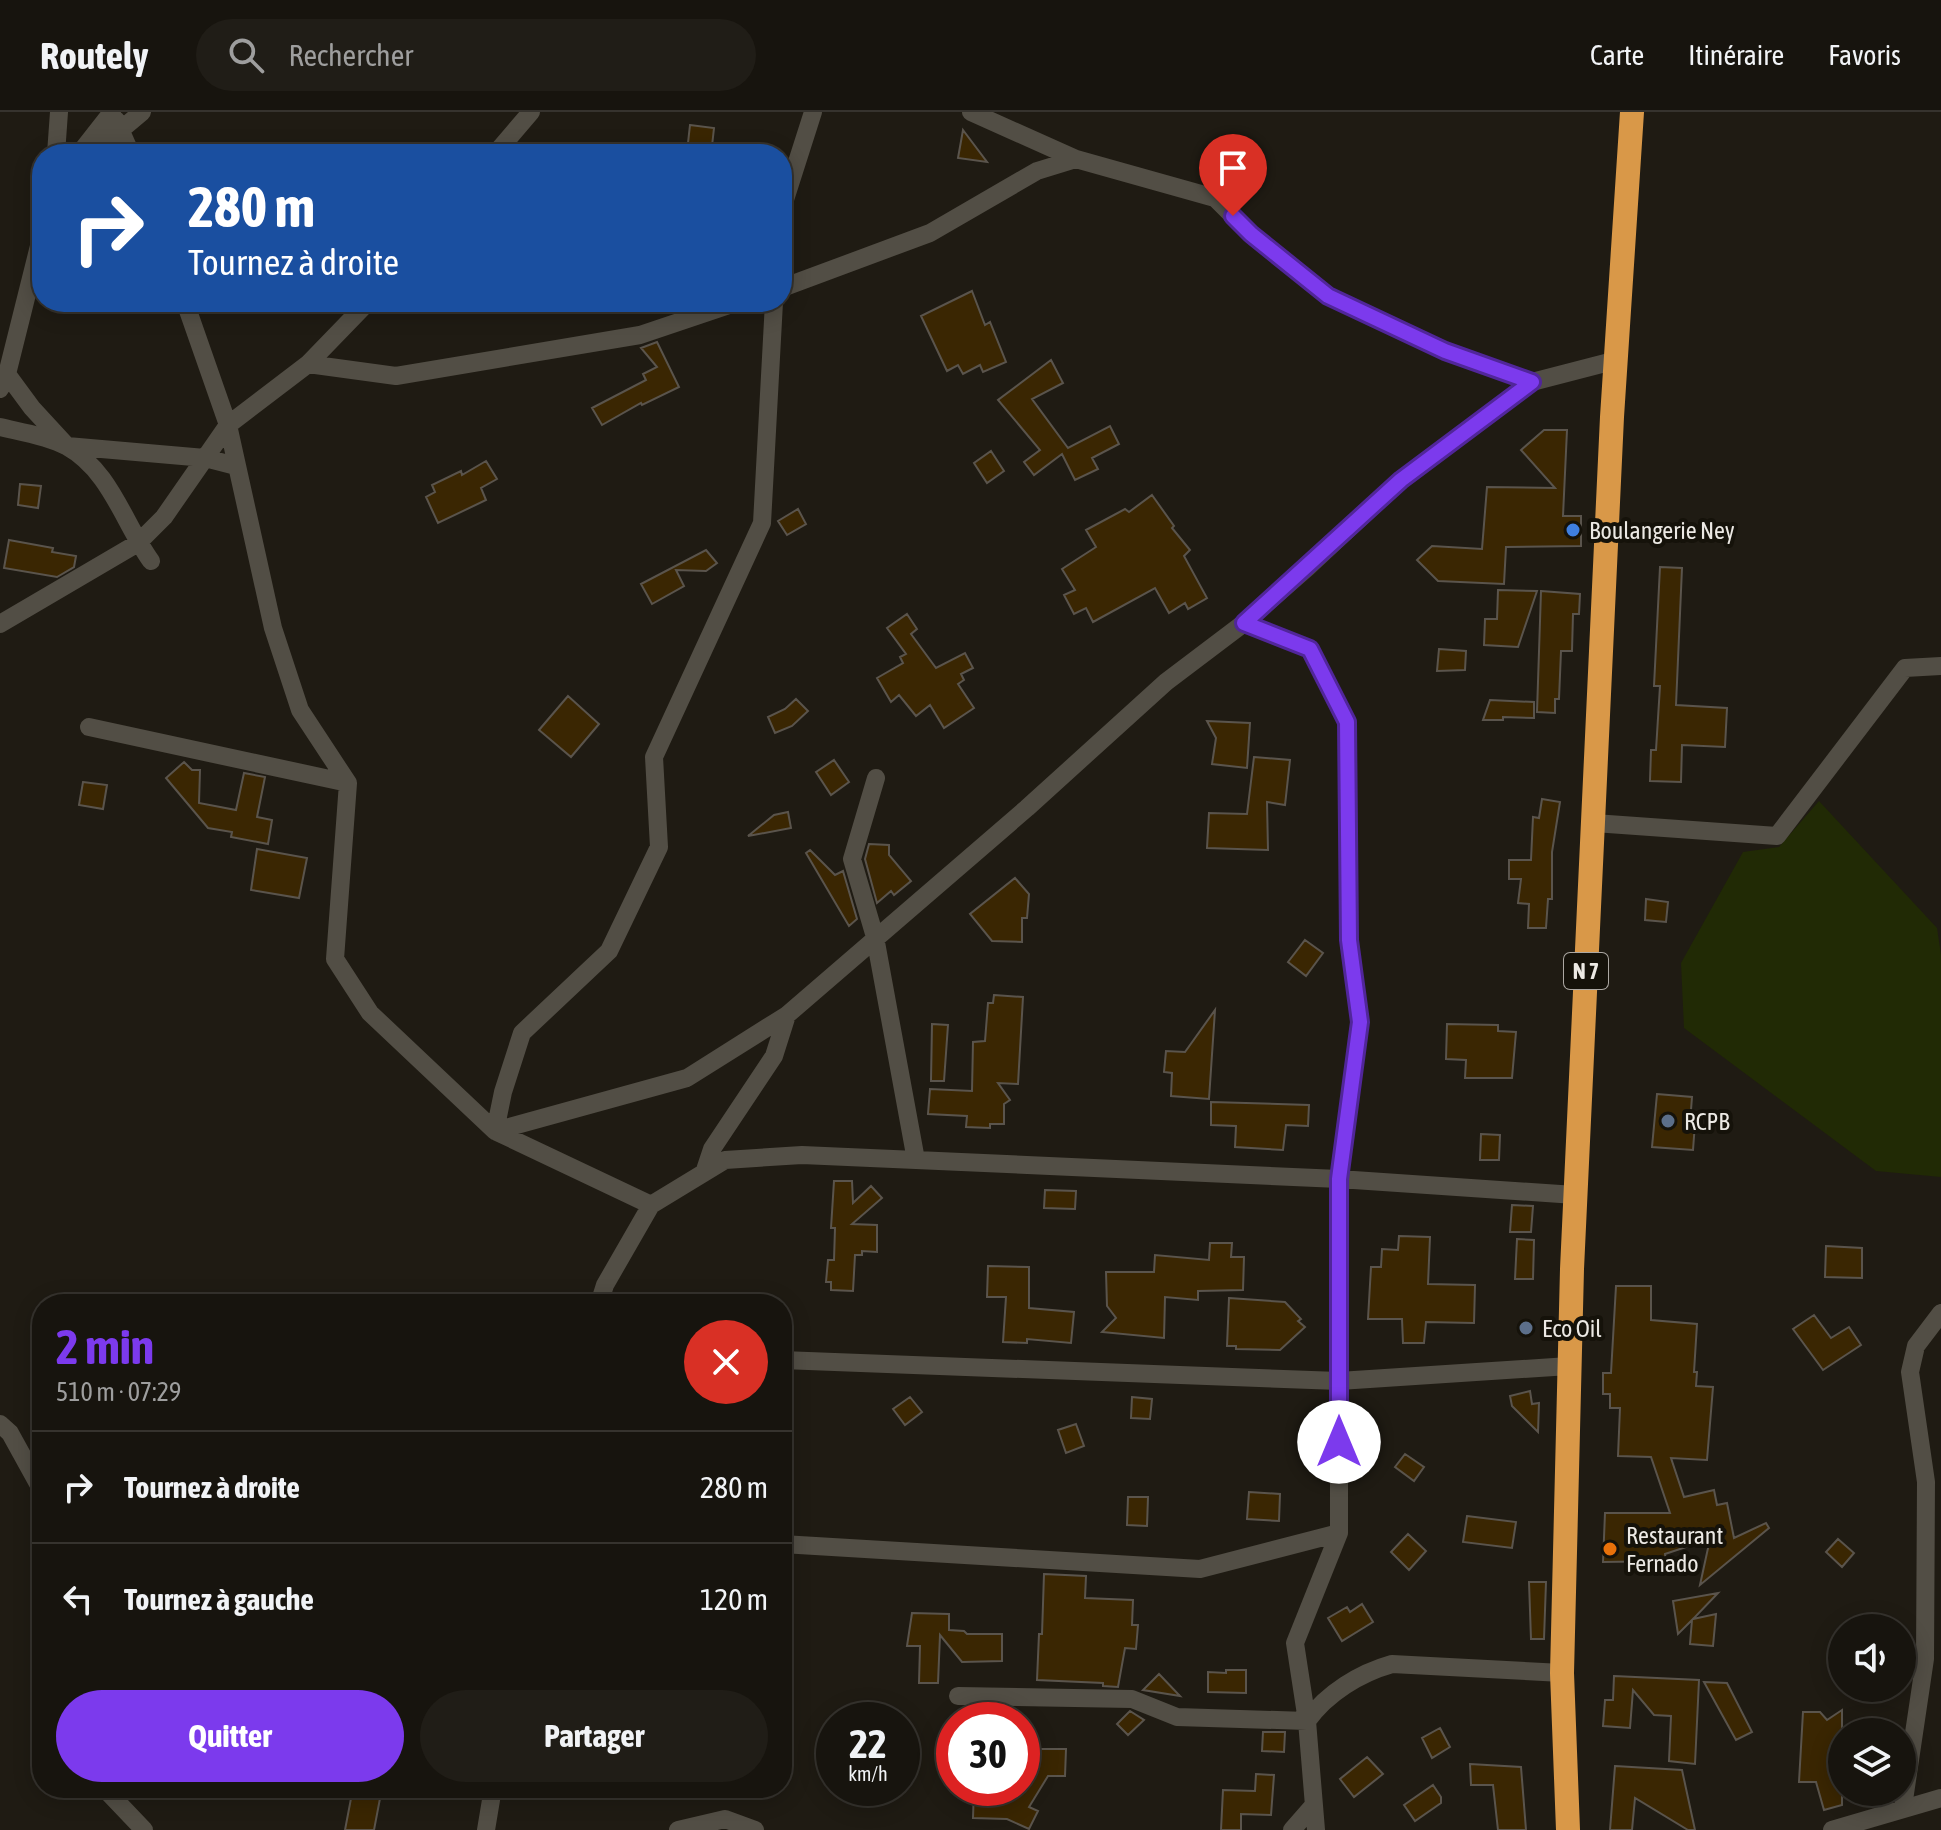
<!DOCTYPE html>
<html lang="fr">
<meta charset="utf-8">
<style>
:root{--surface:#17140e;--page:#201d17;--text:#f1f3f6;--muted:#9e9e9e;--line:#36332e;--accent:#7c3aed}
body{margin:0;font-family:"Asap Condensed",sans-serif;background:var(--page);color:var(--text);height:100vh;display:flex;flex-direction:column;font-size:30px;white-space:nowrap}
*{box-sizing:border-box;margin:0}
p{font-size:26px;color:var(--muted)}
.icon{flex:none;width:44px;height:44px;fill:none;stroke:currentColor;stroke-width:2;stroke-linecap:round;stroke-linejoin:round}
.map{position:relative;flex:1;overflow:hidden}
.sheet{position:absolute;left:32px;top:1182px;width:760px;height:504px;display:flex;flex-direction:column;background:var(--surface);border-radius:32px;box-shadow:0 4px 20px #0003,0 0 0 2px var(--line)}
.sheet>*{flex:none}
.top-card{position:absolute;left:32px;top:32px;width:760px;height:168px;border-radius:32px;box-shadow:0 4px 20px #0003,0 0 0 2px var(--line);background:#1a4fa0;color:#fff;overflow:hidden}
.tools{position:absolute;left:1828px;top:1502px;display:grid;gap:16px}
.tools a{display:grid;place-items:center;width:88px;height:88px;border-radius:50%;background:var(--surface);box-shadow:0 4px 20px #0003,0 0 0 2px var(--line);font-size:40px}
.speed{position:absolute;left:816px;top:1590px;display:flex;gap:16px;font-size:40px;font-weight:700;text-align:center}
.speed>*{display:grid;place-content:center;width:104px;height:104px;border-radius:50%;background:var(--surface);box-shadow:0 4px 20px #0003,0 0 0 2px var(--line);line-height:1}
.speed small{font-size:20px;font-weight:400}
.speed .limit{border:12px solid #d22;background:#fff;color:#111}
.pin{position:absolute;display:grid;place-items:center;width:68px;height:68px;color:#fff;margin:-82px -34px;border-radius:50% 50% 50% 0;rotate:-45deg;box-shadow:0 0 8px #0007}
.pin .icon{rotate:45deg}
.me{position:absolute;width:88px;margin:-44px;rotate:0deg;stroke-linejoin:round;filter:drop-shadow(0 0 6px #0008)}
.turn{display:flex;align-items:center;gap:28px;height:168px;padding:0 24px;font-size:36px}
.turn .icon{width:104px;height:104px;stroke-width:2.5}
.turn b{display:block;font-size:56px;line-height:68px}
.round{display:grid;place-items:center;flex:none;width:84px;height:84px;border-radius:42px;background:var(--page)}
.headline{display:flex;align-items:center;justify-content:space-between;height:136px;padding:0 24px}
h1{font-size:48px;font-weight:700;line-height:60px;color:var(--accent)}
.button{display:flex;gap:16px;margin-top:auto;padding:16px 24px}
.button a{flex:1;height:92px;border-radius:48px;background:var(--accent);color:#fff;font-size:32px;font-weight:700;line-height:92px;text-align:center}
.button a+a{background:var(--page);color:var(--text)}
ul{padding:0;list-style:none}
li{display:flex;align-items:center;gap:24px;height:112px;padding:0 24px;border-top:2px solid var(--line)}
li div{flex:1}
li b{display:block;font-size:30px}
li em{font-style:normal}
header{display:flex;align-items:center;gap:48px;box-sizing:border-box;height:112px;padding:0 40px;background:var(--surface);border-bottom:2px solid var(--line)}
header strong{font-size:38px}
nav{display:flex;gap:44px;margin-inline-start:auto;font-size:28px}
.search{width:560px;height:72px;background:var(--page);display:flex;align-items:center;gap:20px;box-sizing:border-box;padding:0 28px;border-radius:44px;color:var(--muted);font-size:30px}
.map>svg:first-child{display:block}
</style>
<header>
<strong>Routely</strong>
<div class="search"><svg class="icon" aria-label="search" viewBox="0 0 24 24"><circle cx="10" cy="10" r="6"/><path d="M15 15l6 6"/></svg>Rechercher</div>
<nav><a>Carte</a><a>Itinéraire</a><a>Favoris</a></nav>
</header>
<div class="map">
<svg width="1941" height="1718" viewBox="0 0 1941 1718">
<rect width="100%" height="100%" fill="#1f1b13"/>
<path fill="#212a05" d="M1819,689L1937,816L1941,843V1065L1876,1059L1684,916L1681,851L1743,740L1779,735Z"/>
<path fill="#3a2602" stroke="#5a544c" stroke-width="2" d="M690,13L714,16L712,34L688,31Z
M963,18L987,50L958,46Z
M972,179L985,213L990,210L1006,250L983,260L980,253L963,262L958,253L947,259L921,204Z
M657,230L679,275L642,293L641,291L602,313L592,296L646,268L643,262L657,255L641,236Z
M1051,248L1063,271L1032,287L1068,336L1110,314L1119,332L1092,346L1098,357L1075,368L1062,342L1034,363L1024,350L1040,338L998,288Z
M1544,318H1567L1563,404H1581V434L1506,435L1504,472L1438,469L1417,448L1432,434L1482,437L1487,375L1555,376L1521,338Z
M991,339L1004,359L987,371L974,351Z
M486,349L497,367L481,376L486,388L438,411L426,385L435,380L432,373L461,359L462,363Z
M20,372L41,374L38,396L18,393Z
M1152,383L1174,414L1172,416L1190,438L1184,444L1207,486L1188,497L1185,491L1169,501L1155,476L1093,510L1086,496L1074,502L1064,483L1075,478L1062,457L1096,435L1086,418L1125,397L1129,400Z
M798,397L806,412L787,423L778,409Z
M9,428L53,436L52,440L76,444L74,455L57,465L4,456Z
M706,438L717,451L706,459L676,458L684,474L652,492L641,472Z
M1660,455L1682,456L1676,593L1727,596L1725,635L1682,633L1681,670L1650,669L1651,638H1656L1660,574H1654Z
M1498,478L1537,479L1518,535L1484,533L1485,507H1497Z
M1541,479L1580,482L1579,502H1573L1572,539H1561L1559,587H1555V601L1537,600Z
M907,502L917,517L911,522L936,556L965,541L973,556L961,562L964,568L958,572L974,596L944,616L930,593L916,604L899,583L891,590L877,566L903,551L900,545L906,542L887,516Z
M1439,537L1466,539L1465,558L1437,559Z
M568,584L599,612L571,645L539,618Z
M796,587L808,599L792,614L775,621L768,605L785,597Z
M1490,588L1534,590V606L1503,605V608H1483Z
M1207,609L1250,611L1247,656L1212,652L1216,626Z
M1254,645L1290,648L1285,693L1267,690L1268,738L1207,736L1209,701L1247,702Z
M834,648L849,670L831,683L816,660Z
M184,650L192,658H200L199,691L236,698L244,661L265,665L257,705L272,708L268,732L231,725L232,720L208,716L166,666Z
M83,670L107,673L103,697L79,693Z
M1542,687L1560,690L1552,740V787H1548L1546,816H1528L1529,792L1518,791L1521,767H1509V748H1531L1533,705L1539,706Z
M788,700L791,716L748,724L774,703Z
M869,732L889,733V743L911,769L894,783L891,779L877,791L865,747Z
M257,737L307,746L299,786L251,778Z
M810,738L835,763L843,759L857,807L849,814L806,741Z
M1015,766L1029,782L1027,806H1022V830L992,829L970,802Z
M1646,787L1668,790L1666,810L1645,808Z
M1305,828L1323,841L1306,864L1288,850Z
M994,883L1023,885L1018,972L998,971L1010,988L1004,992V1012H990V1016L966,1015L967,1004L928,1002L930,977L972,979L973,930L985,929L988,891H993Z
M1215,898L1209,987L1171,984L1172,961L1164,960L1166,939L1185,940Z
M932,912L948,913L944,969H931Z
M1447,912L1498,913V919L1516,920L1512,966H1465L1466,948L1446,947Z
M1657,982L1692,985L1690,1011H1695L1693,1038L1652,1035Z
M1211,990L1309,993L1308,1014L1286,1013L1283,1038L1235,1035L1236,1014L1211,1013Z
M1481,1022L1500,1023L1499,1048H1480Z
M834,1069H852L853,1091L871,1074L882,1086L852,1112L877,1113V1140L862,1139V1143H855L853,1179L831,1178V1170H826L828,1148H834L835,1116H831Z
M1045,1078L1076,1079L1075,1097L1044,1096Z
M1512,1093L1533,1094L1531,1120H1510Z
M1399,1124L1430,1125L1428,1172L1475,1173L1474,1211L1426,1210L1424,1231H1403L1402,1207H1368L1371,1155H1381L1382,1137L1398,1138Z
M1517,1127L1534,1128L1533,1167H1515Z
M1210,1131H1232L1231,1145H1244L1243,1178L1198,1179V1188L1165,1185L1164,1226L1102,1220L1116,1206L1107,1194L1106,1160H1154L1155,1143L1209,1148Z
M1826,1134L1862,1136V1166L1825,1165Z
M988,1154L1029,1155V1196L1074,1200L1071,1231L1027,1227V1231L1003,1230L1006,1185H987Z
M1616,1174H1651V1208L1697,1212L1694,1260H1697L1696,1274L1713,1275L1707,1348L1671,1346L1684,1385L1714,1378L1717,1393L1727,1391L1734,1426L1766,1411L1769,1416L1700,1473L1710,1427L1665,1442L1666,1449L1603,1450L1605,1401H1670L1651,1345L1618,1344L1620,1296H1610V1282H1603V1261H1611Z
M1229,1186L1285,1190L1301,1207L1298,1209L1305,1215L1280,1238L1236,1237V1234H1227Z
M1814,1203L1831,1226L1849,1215L1861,1233L1823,1258L1793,1217Z
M1530,1279L1532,1292L1539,1291L1538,1320L1512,1294L1510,1284Z
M910,1285L922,1300L905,1313L893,1297Z
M1132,1285L1152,1287L1150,1307L1131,1306Z
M1076,1312L1084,1334L1066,1341L1058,1318Z
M1405,1342L1424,1355L1414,1369L1395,1355Z
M1249,1380L1280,1382L1279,1409L1247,1407Z
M1128,1385H1148L1147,1414L1127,1413Z
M1467,1404L1516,1410L1512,1436L1463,1430Z
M1408,1422L1426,1439L1409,1458L1391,1440Z
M1838,1427L1854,1441L1842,1455L1826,1440Z
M1044,1462L1086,1464L1085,1486L1133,1488L1132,1513H1138L1136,1537L1125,1536L1118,1575L1103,1574V1571L1037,1568L1039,1522H1042Z
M1529,1470H1546L1544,1527H1531Z
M1718,1481L1693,1507L1716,1502L1713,1534L1690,1532L1692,1508L1678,1522L1673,1489Z
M1362,1492L1373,1510L1342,1529L1328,1506L1347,1495L1350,1500Z
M912,1501L949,1502V1518L964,1519L967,1522H1002V1549L962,1550L940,1523L938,1571H919L920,1534H907Z
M1226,1558H1246V1581L1208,1580V1560L1226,1561Z
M1159,1562L1180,1584L1143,1578Z
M1614,1564L1699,1568L1695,1652L1669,1649L1671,1604L1654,1603L1633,1578L1630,1616L1603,1614L1605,1588H1613Z
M1704,1570L1727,1571L1752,1620L1736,1628Z
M1842,1598V1693L1824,1698L1816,1670H1799L1803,1600H1820L1827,1608Z
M1130,1599L1144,1608L1128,1623L1117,1612Z
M1440,1616L1450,1635L1432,1646L1422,1626Z
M1263,1620H1285L1284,1640L1262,1639Z
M1041,1637H1066L1065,1664H1048L1029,1695L1038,1699L1029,1717L1007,1707L973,1706L974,1676H1022V1656Z
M1367,1645L1383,1662L1354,1685L1340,1667Z
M1470,1652L1521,1655L1526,1718H1498L1493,1673H1471Z
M1615,1654L1682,1658L1695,1718H1688L1635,1686L1632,1718H1610Z
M1256,1662L1274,1663L1271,1703L1241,1702V1718H1221L1223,1678L1255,1679Z
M1433,1673L1441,1685V1691L1415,1709L1404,1693Z
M353,1676H382L374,1718H345Z"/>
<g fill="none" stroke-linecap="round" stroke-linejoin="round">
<path stroke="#524e45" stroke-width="18" d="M971,0L1076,47L1215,86L1251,122L1328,184L1445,239L1532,270L1617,248
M116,8L131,42
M56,42L59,0
M79,42L112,0
M92,42L142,0
M495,42L531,0
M782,97L813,0
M782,176L930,121L1037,59L1076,47
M185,190L228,313L273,516L300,598L348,671L335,847L370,901L495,1019L687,966L787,903L1027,696L1166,570L1244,511L1308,455L1401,368L1532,270
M308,252L368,190
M7,262L32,296L67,334L205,346L236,354
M0,277L7,262L42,122
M0,315C21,320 47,324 66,334C111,359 123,410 151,449
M0,512L138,431L164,405L228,313L308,252L396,264L640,223L738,190
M89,615L348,671
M876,666L852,747L875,825L916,1048
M1594,711L1777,724L1905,556L1941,554
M704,1061L712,1037L774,944L787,903
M651,1093L495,1019L503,980L522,921L609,839L659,735L654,645L762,411L774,190
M599,1192L605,1173L651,1093L725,1048L802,1043L916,1048L1339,1067L1575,1083
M782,1248L1339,1269L1569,1254
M0,1312L10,1321L42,1379
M782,1432L1200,1457L1339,1421
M958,1584L1132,1587L1177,1605L1307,1609L1295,1531L1339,1421V1067L1360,910L1349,828L1347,610L1310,537L1244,511
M104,1676L144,1718
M1903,1695L1925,1547L1926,1370L1910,1260L1916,1234L1941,1201
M486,1718L493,1676
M678,1718L725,1707L755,1718
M1292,1718L1313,1694
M1316,1718L1307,1609C1327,1581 1360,1561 1392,1552L1562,1561
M1832,1718L1941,1686"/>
<path stroke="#d99848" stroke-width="24" d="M1568,1718L1562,1561L1572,1157L1612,305L1632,0"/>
</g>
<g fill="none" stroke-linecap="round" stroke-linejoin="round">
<defs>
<path id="route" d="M1233,104L1251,122L1328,184L1445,239L1532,270L1401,368L1244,511L1310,537L1347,610L1349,828L1360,910L1339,1067V1330"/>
</defs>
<use href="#route" stroke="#51269a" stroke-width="20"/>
<use href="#route" stroke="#7c3aed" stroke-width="14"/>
</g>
<circle fill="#3f7fe0" stroke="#15120a" stroke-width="3" cx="1573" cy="418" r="8"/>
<g fill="#5c6f8a" stroke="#15120a" stroke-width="3">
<circle cx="1668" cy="1009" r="8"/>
<circle cx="1526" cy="1216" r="8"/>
</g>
<circle fill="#e8710a" stroke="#15120a" stroke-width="3" cx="1610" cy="1437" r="8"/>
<g text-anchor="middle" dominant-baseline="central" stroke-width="8" stroke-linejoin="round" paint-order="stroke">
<rect fill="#15120a" stroke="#aca8a3" stroke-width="2" x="1564" y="841" width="44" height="36" rx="6"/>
<g font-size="22" font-weight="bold" fill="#ece9e4">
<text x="1586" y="859">N 7</text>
</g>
<g font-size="24" fill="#ece9e4" stroke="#15120a" text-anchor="start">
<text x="1589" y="418">Boulangerie Ney</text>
<text x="1684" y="1009">RCPB</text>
<text x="1542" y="1216">Eco Oil</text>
<text x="1626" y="1423">Restaurant<tspan x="1626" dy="28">Fernado</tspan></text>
</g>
</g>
</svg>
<div class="tools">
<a><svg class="icon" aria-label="sound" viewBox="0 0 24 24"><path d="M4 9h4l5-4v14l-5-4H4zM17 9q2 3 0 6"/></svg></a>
<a><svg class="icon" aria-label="layers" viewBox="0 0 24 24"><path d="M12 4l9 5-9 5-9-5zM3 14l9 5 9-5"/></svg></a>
</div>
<div class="speed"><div>22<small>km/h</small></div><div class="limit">30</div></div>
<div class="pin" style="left:1233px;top:104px;background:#d93025"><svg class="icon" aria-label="arrive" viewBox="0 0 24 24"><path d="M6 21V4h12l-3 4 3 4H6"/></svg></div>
<svg class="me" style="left:1339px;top:1330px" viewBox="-20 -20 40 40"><circle r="19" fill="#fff"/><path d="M0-13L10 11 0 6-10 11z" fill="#7c3aed"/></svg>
<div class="top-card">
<div class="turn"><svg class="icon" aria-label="right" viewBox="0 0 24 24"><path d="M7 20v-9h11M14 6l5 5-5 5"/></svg><div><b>280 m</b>Tournez à droite</div></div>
</div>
<section class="sheet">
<div class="headline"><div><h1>2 min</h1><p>510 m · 07:29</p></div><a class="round" style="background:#d93025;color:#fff"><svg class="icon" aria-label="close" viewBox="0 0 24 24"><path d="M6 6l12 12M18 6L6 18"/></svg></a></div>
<ul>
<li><svg class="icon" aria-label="right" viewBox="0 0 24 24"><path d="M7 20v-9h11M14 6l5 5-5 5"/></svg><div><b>Tournez à droite</b></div><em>280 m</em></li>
<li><svg class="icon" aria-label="left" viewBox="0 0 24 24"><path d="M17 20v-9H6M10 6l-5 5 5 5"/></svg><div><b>Tournez à gauche</b></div><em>120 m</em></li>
</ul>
<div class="button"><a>Quitter</a><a>Partager</a></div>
</section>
</div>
